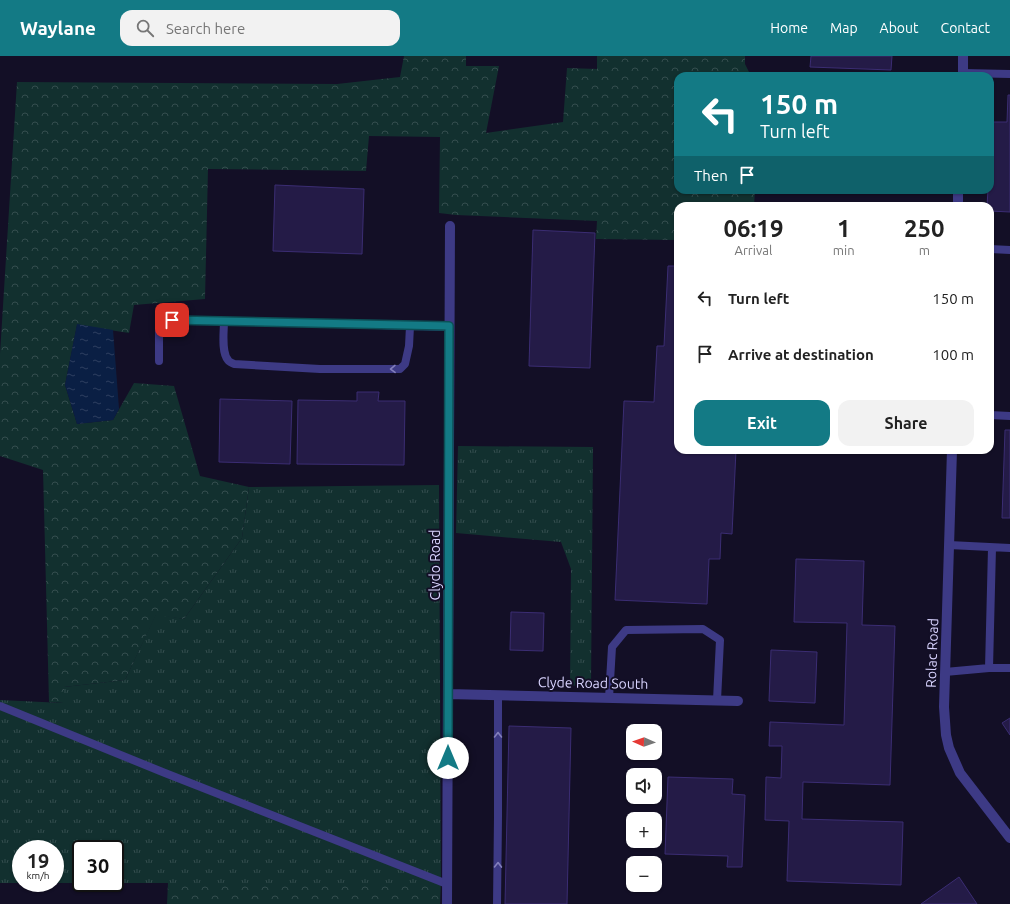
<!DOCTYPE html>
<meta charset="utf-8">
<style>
:root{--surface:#fff;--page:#f2f2f2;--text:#222;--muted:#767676;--accent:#137a85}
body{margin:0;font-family:Ubuntu,sans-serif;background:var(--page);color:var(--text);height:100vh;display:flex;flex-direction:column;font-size:15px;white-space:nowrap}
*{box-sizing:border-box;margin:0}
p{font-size:13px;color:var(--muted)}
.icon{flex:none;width:22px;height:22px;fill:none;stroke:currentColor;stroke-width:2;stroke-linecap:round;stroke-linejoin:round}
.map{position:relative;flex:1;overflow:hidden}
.details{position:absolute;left:674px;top:146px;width:320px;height:252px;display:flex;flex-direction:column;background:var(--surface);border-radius:12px;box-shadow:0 1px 3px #0004}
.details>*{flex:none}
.hud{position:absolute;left:674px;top:16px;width:320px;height:122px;border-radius:12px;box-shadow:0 1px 3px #0004;background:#137a85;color:#fff;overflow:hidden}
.needle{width:26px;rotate:272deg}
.buttons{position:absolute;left:626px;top:668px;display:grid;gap:8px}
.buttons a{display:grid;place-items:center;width:36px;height:36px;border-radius:8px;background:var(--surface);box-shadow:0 1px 3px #0004;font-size:20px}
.speed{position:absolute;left:12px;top:784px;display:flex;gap:8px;font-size:20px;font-weight:700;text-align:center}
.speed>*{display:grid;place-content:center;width:52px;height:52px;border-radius:50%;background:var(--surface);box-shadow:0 1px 3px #0004;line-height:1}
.speed small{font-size:10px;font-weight:400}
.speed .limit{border:2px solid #111;border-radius:6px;background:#fff;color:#111}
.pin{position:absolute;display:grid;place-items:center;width:34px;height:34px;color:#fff;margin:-17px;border-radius:8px;box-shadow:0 2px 6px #0006}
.me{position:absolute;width:44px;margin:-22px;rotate:0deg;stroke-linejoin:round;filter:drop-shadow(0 0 3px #0008)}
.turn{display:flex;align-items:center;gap:14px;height:84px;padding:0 20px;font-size:18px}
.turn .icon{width:52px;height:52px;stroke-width:2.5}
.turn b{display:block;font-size:28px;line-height:34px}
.then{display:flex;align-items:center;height:38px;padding:0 20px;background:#0003;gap:8px;font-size:15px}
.eta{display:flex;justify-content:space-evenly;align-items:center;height:68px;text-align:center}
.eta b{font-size:24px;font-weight:700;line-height:28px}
.action{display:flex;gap:8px;margin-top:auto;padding:8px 20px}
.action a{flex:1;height:46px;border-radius:12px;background:var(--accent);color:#fff;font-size:16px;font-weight:700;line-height:46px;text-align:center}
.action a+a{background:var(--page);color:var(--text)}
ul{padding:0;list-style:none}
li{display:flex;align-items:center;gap:12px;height:56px;padding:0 20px}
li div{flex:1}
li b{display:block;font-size:15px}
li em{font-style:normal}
header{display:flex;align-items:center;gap:24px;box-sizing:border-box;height:56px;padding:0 20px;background:var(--accent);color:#fff}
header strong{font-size:19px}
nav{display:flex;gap:22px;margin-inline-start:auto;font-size:14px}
.search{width:280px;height:36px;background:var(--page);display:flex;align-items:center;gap:10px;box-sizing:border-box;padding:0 14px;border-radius:12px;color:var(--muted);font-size:15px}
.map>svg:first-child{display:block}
</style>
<header>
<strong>Waylane</strong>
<div class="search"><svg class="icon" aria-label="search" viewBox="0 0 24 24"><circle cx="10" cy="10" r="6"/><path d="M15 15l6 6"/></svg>Search here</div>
<nav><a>Home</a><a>Map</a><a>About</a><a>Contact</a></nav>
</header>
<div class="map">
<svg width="1010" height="848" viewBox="0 0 1010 848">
<defs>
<pattern id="grass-tufts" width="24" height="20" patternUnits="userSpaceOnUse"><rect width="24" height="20" fill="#12302f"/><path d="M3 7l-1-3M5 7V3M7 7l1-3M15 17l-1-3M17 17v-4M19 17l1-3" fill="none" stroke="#344d4e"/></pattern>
<pattern id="forest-crowns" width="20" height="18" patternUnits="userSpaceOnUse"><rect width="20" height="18" fill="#12302f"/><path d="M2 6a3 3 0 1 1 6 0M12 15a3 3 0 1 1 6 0" fill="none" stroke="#344d4e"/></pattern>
<pattern id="water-ripples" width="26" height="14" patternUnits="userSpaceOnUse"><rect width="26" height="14" fill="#0a1f44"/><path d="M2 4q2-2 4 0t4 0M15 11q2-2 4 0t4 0" fill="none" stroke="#2d3f60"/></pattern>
</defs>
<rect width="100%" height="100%" fill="#130f26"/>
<path fill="url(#grass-tufts)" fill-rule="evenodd" d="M458,390L593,391L591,632L570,629L571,513L561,486L456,477Z
M439,429L441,827H0V644L63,647L64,631L125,624L156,558L184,563L242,482L249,431ZM21,793H55V827H21ZM81,793H115V827H81Z"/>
<path fill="url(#forest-crowns)" d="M404,0H466V10H499L486,77L563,66L567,12L597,13V0H745V8L751,20H678V134H755L754,150H678V184L596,183L597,165L456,159L439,157L440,81L369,80L366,115L208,113L205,243L134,249L129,277L77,269L65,329L77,368L113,364L134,327L174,330L200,420L249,431L242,482L184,563L156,559L125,624L64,631V647L49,646L43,414L0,400V298L17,26L337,28L400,21Z
M168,827H441L440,848H167Z"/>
<path fill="url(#water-ripples)" d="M77,268L113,274L119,353L113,364L77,368L65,329Z"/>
<path fill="#241b47" stroke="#3b2d73" d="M811,0H892L891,14L810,11Z
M1008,39H1010V156L990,155V150H987L988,134H990V66H1007Z
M275,129L364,133L362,198L273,195Z
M533,174L595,177L590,312L529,310Z
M668,210H678V394H736L732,478L721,477L720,503H709L707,548L615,544L624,345L654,346L657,290H664Z
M357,336H379L378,345H405L404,409L297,408L298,344L357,345Z
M220,343L292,345L290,408L219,406Z
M1005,374H1010V462H1002Z
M796,503L864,505L862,569L895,570L890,729L803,726L802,763L903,766L901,829L787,825L789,765L765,764L766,721L781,722L782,690H769L770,666L844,669L847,567L794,566Z
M511,556L544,557L543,595L510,594Z
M771,594L817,596L815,647L769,645Z
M1010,662V679L1002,667Z
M509,670L571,672L567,848H505Z
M668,721L733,723L732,738L745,739L742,811H727L728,800L665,798Z
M959,821L977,848H921Z"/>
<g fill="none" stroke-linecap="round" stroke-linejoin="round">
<path stroke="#3d3a85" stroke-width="8" d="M963,17L1010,18
M990,193L1010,194
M224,265C224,275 221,296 228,304C229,306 232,307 234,308L320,313H400L405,308L409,290L410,270
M159,305V263L449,271
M990,359L1010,360
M949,489L1010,492
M989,612L992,492
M945,616L989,612H1010
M609,642L612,591L626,574L703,573L720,584L717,644
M0,650L165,717L447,828
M497,848L498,761V640"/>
<path stroke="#3d3a85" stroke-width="10" d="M963,20V0
M958,150V134
M952,394L944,651L946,679L949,692L960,717L1010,782
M448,638L738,645
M447,848L450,170"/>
</g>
<defs><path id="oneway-chevron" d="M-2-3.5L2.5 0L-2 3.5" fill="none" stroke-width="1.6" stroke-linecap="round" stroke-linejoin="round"/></defs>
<g stroke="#837fbc">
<use href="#oneway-chevron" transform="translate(393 313) rotate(179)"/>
<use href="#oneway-chevron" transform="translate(498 679) rotate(-90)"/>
<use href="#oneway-chevron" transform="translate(498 809) rotate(-89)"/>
</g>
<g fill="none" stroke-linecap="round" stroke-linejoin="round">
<defs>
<path id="route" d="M172,264L449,270L448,702"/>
</defs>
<use href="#route" stroke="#0c4f56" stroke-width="10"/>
<use href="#route" stroke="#137a85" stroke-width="7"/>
</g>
<g text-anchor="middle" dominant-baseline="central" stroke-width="4" stroke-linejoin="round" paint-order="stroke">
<g font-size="14" fill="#d9d4ff" stroke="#130f26">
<text transform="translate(435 509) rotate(-90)">Clydo Road</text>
<text transform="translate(932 597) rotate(-88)">Rolac Road</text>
<text transform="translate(593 627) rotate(1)">Clyde Road South</text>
</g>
</g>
</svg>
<div class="buttons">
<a><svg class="needle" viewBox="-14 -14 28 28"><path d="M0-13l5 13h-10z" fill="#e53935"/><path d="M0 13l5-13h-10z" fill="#767676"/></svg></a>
<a><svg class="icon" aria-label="sound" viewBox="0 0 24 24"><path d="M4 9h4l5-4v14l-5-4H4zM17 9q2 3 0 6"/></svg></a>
<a>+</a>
<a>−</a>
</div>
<div class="speed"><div>19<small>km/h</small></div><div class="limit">30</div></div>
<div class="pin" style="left:172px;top:264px;background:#d93025"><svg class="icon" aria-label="arrive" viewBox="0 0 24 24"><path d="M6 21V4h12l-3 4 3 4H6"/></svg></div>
<svg class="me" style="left:448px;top:702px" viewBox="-20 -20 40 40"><circle r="19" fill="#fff"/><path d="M0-13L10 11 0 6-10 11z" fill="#137a85"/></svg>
<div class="hud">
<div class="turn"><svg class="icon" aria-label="left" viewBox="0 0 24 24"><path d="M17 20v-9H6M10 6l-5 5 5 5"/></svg><div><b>150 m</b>Turn left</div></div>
<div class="then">Then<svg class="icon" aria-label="arrive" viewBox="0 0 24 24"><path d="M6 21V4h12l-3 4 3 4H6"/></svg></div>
</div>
<section class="details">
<div class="eta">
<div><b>06:19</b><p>Arrival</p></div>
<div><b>1</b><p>min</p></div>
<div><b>250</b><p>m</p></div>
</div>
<ul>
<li><svg class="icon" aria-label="left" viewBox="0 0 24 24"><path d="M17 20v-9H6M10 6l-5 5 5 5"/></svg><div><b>Turn left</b></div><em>150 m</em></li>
<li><svg class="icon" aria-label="arrive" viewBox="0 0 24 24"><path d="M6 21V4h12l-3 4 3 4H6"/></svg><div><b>Arrive at destination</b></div><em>100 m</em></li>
</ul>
<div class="action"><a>Exit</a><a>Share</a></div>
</section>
</div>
